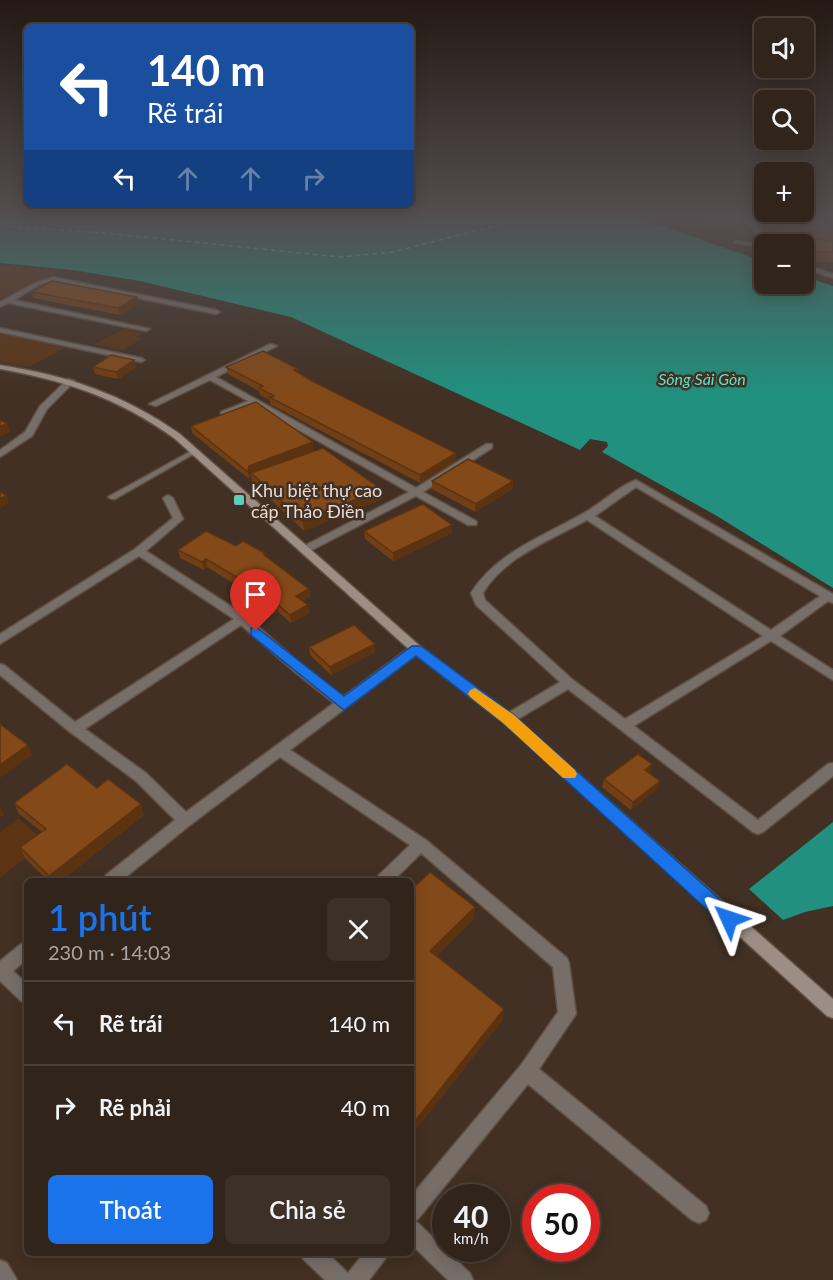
<!DOCTYPE html>
<html lang="vi">
<meta charset="utf-8">
<style>
:root{--surface:#31241a;--page:#3d3027;--text:#f1f3f6;--muted:#a8a4a2;--line:#4c4139;--accent:#1a73e8}
body{margin:0;font-family:Lato,sans-serif;background:var(--page);color:var(--text);height:100vh;display:flex;flex-direction:column;font-size:22px;white-space:nowrap}
*{box-sizing:border-box;margin:0}
p{font-size:20px;color:var(--muted)}
.icon{flex:none;width:33px;height:33px;fill:none;stroke:currentColor;stroke-width:2;stroke-linecap:round;stroke-linejoin:round}
.map{position:relative;flex:1;overflow:hidden}
.side{position:absolute;left:24px;top:878px;width:390px;height:378px;display:flex;flex-direction:column;background:var(--surface);border-radius:9px;box-shadow:0 3px 15px #0003,0 0 0 2px var(--line)}
.side>*{flex:none}
.hud{position:absolute;left:24px;top:24px;width:390px;height:183px;border-radius:9px;box-shadow:0 3px 15px #0003,0 0 0 2px var(--line);background:#1a4fa0;color:#fff;overflow:hidden}
.buttons{position:absolute;left:754px;top:18px;display:grid;gap:12px}
.buttons a{display:grid;place-items:center;width:60px;height:60px;border-radius:9px;background:var(--surface);box-shadow:0 3px 15px #0003,0 0 0 2px var(--line);font-size:30px}
.speed{position:absolute;left:432px;top:1184px;display:flex;gap:12px;font-size:30px;font-weight:700;text-align:center}
.speed>*{display:grid;place-content:center;width:78px;height:78px;border-radius:50%;background:var(--surface);box-shadow:0 3px 15px #0003,0 0 0 2px var(--line);line-height:1}
.speed small{font-size:15px;font-weight:400}
.speed .limit{border:9px solid #d22;background:#fff;color:#111}
.pin{position:absolute;display:grid;place-items:center;width:51px;height:51px;color:#fff;margin:-62px -26px;border-radius:50% 50% 50% 0;rotate:-45deg;box-shadow:0 0 6px #0007}
.pin .icon{rotate:45deg}
.me{position:absolute;width:66px;margin:-33px;rotate:312deg;stroke-linejoin:round;filter:drop-shadow(0 0 4px #0008)}
.turn{display:flex;align-items:center;gap:21px;height:126px;padding:0 24px;font-size:27px}
.turn .icon{width:78px;height:78px;stroke-width:2.5}
.turn b{display:block;font-size:42px;line-height:51px}
.lanes{display:flex;align-items:center;height:57px;padding:0 24px;background:#0003;justify-content:center;gap:30px;direction:ltr}
.lanes .off{opacity:.35}
.round{display:grid;place-items:center;flex:none;width:63px;height:63px;border-radius:9px;background:var(--page)}
.head{display:flex;align-items:center;justify-content:space-between;height:102px;padding:0 24px}
h1{font-size:36px;font-weight:600;line-height:45px;color:var(--accent)}
.action{display:flex;gap:12px;margin-top:auto;padding:12px 24px}
.action a{flex:1;height:69px;border-radius:9px;background:var(--accent);color:#fff;font-size:24px;font-weight:600;line-height:69px;text-align:center}
.action a+a{background:var(--page);color:var(--text)}
ul{padding:0;list-style:none}
li{display:flex;align-items:center;gap:18px;height:84px;padding:0 24px;border-top:2px solid var(--line)}
li div{flex:1}
li b{display:block;font-size:22px}
li em{font-style:normal}
.map>svg:first-child{display:block}
</style>
<div class="map">
<svg width="833" height="1280" viewBox="0 0 833 1280">
<rect width="100%" height="100%" fill="#413023"/>
<path fill="#5b3414" d="M0,265L60,271L0,299Z
M124,329L143,333L138,337L143,338L123,350L94,344Z
M0,333L66,347L29,367L0,362Z
M18,818L45,842L0,878V832Z"/>
<path fill="#21907f" d="M0,215H630L765,262V284H804V276L833,286V588L717,516L602,452L608,446L607,442L590,439L580,450L291,317L140,281L72,270L0,263Z
M833,822V906L805,912L783,920L749,889Z"/>
<g fill="none" stroke-linecap="round" stroke-linejoin="round">
<path stroke="#5ae2ca" stroke-width="1.5" stroke-dasharray="4.5 4" stroke-linecap="butt" d="M0,226L104,233L340,257L393,252L538,215"/>
<defs>
<path id="service" d="M736,241L765,245V247L734,243V242Z
M195,449L199,451L197,452L115,499H112L108,497Z"/>
<path id="minor" d="M705,217L754,220L768,244L763,245L750,223L703,220Z
M804,264L833,274V278L804,268Z
M53,277L216,310L220,312L216,314L53,281L39,285L14,300L150,329L146,331L8,303L0,307V302L35,283Z
M0,328L141,358L145,360L141,362L0,332Z
M270,344L277,346L216,377L416,488L486,444H492V448L423,492L476,521L477,523L476,525H468L416,496L310,551H302L301,549L302,547L409,492L254,405L227,416H221V412L248,401L210,380L156,406L149,404Z
M68,379L75,381L47,409L32,436L0,457V450L25,432L40,406Z
M636,480L833,594V603L828,601L780,636L833,670V680L771,641L634,726L758,820L828,764L833,763V776L763,832L758,834L753,832L568,689L513,722H503L501,719L503,716L560,682L476,605L471,593C498,550 548,535 589,510C604,501 619,486 636,480ZM636,487L820,596L771,630L595,516ZM587,520L763,636L625,719L573,680L485,600L483,593C505,556 551,540 587,520Z
M168,495L173,498L183,519L146,551L246,616L303,666L343,697L412,646H420L422,649L420,652L290,750L426,840L567,958L569,963L576,1014L539,1069L706,1206L709,1213L706,1220L699,1223L692,1220L528,1084L418,1219L414,1221L418,1223L470,1273L473,1280H448L411,1244V1196L521,1065L558,1012L553,967L421,853L394,880H377L379,875L410,845L280,757L190,825L122,880H104L106,875L175,820L136,781L70,732L0,675V664L4,665L75,722L234,619L139,556L0,644V634L135,549L173,518L163,498ZM241,625L295,672L334,703L186,812L146,773L85,729Z
M27,942V959L13,971L27,984V1003L21,1001L0,981V961L21,944Z
M300,1252H326L348,1273L365,1252H388L385,1259L369,1280H325L303,1259Z
M0,1260L7,1263L17,1280H0Z"/>
<path id="secondary" d="M0,365C69,376 123,394 180,434L420,646L513,716L833,999V1018L827,1016L503,722L412,652L174,438C118,398 67,381 0,369Z"/>
</defs>
<use href="#service" stroke="#5f4f43" stroke-width="3"/>
<use href="#minor" stroke="#5f4f43" stroke-width="3"/>
<use href="#secondary" stroke="#5f4f43" stroke-width="3"/>
<use href="#service" fill="#776e67" fill-rule="evenodd"/>
<use href="#minor" fill="#776e67" fill-rule="evenodd"/>
<use href="#secondary" fill="#9c8e84" fill-rule="evenodd"/>
</g>
<path fill="#713f15" d="M767,215H833V262H804V244H785L765,223Z
M32,292L139,303L120,315L33,298Z
M93,367H136L118,379L95,374Z
M226,367L298,369V373L312,381L456,453L455,461L420,483L270,404V400L260,395L259,391L228,374Z
M191,426L314,450L282,462L382,499L304,531L252,482L251,474L249,479L192,433Z
M432,481H513V489L475,512L432,489Z
M452,525V533L393,561L365,539L364,531Z
M236,546L266,557L309,589L310,597L302,601L308,605L309,613L291,623L278,612L268,618L235,591L233,583L207,567L204,570L180,558L178,550Z
M309,647L375,652L331,675L310,655Z
M652,764L649,773L660,781L657,789L631,810L602,787L604,779Z
M97,788L141,804L144,815L62,880H47L25,858L20,847L42,832L19,814L14,803Z"/>
<path fill="#5c3311" d="M137,297L139,303L120,315L118,308Z
M134,360L136,367L118,379L116,372Z
M7,423L10,432L0,437V427Z
M313,442L314,450L250,474L249,479L248,472L249,466Z
M456,453L455,461L420,483V475Z
M513,481V489L475,512L476,504Z
M381,489L382,499L304,531L303,521Z
M6,495L9,503L0,508V499Z
M452,525V533L393,561V553Z
M206,559L207,567L204,570L202,562Z
M309,589L310,597L297,604L296,596Z
M277,604L278,612L268,618L267,610Z
M308,605L309,613L291,623L290,615Z
M375,644V652L331,675L330,667Z
M28,745L32,755L0,778V765Z
M652,764L650,773L643,778L645,770Z
M660,781L657,789L631,810L633,802Z
M141,804L144,815L62,880H51L49,876Z
M0,806L4,815L0,817Z
M475,907L474,919L430,963V951Z
M504,1009L503,1020L411,1136V1126Z"/>
<path fill="#834918" stroke="#5c3311" stroke-width="1.5" d="M769,215H821L833,226V233L806,231L801,235L805,239L833,240V252H804V244H796Z
M52,281L137,297L118,308L32,292Z
M263,351L298,369L294,370L312,381L456,453L420,475L269,397L274,396L259,388L263,386L226,367Z
M111,355L134,360L116,372L93,367Z
M256,402L313,442L249,466L248,472L191,426Z
M0,420L7,423L0,427Z
M323,448L381,489L303,521L251,473Z
M468,459L513,481L476,504L432,481Z
M0,492L6,495L0,499Z
M423,504L452,525L393,553L364,531Z
M206,531L236,546L243,541L266,554L264,555L309,589L296,596L308,605L290,615L277,604L267,610L233,583L240,579L206,559L202,562L178,550Z
M354,625L375,644L330,667L309,647Z
M0,724L28,745L0,765Z
M638,754L652,764L645,770L660,781L633,802L604,779Z
M67,764L97,788L108,779L141,804L49,876L20,847L46,829L14,803Z
M430,872L475,907L430,951L504,1009L411,1126V890Z"/>
<linearGradient id="sky" x2="0" y2="1"><stop stop-color="#241a13"/><stop offset="0.55" stop-color="#544e50"/><stop offset="1" stop-color="#544e50" stop-opacity="0"/></linearGradient>
<rect width="833" height="394" fill="url(#sky)"/>
<path fill="#1a73e8" stroke="#114b97" stroke-width="1.5" d="M256,627L344,696L412,646H421L514,715L735,913L738,919L735,924L729,927L723,924L503,723L416,656L344,710L251,635V628Z"/>
<path fill="#f59e0b" d="M475,688L514,715L575,770L577,774L575,778H563L503,723L470,697L468,694L470,690Z"/>
<rect fill="#5dceb9" stroke="#413023" stroke-width="2" x="233" y="494" width="12" height="12" rx="3"/>
<g text-anchor="middle" dominant-baseline="central" stroke-width="5" stroke-linejoin="round" paint-order="stroke">
<g font-size="16" font-style="italic" fill="#5ae2ca" stroke="#413023">
<text x="702" y="378">Sông Sài Gòn</text>
</g>
<g font-size="18" fill="#e7dbd3" stroke="#413023" text-anchor="start">
<text x="251" y="490">Khu biệt thự cao<tspan x="251" dy="21">cấp Thảo Điền</tspan></text>
</g>
</g>
</svg>
<div class="buttons">
<a><svg class="icon" aria-label="sound" viewBox="0 0 24 24"><path d="M4 9h4l5-4v14l-5-4H4zM17 9q2 3 0 6"/></svg></a>
<a><svg class="icon" aria-label="search" viewBox="0 0 24 24"><circle cx="10" cy="10" r="6"/><path d="M15 15l6 6"/></svg></a>
<a>+</a>
<a>−</a>
</div>
<div class="speed"><div>40<small>km/h</small></div><div class="limit">50</div></div>
<div class="pin" style="left:256px;top:631px;background:#d93025"><svg class="icon" aria-label="arrive" viewBox="0 0 24 24"><path d="M6 21V4h12l-3 4 3 4H6"/></svg></div>
<svg class="me" style="left:729px;top:919px" viewBox="-20 -20 40 40"><path d="M0-17L14 15 0 8-14 15z" fill="#1a73e8" stroke="#fff" stroke-width="4"/></svg>
<div class="hud">
<div class="turn"><svg class="icon" aria-label="left" viewBox="0 0 24 24"><path d="M17 20v-9H6M10 6l-5 5 5 5"/></svg><div><b>140 m</b>Rẽ trái</div></div>
<div class="lanes"><svg class="icon" aria-label="left" viewBox="0 0 24 24"><path d="M17 20v-9H6M10 6l-5 5 5 5"/></svg><svg class="icon off" aria-label="ahead" viewBox="0 0 24 24"><path d="M12 20V5M6 11l6-6 6 6"/></svg><svg class="icon off" aria-label="ahead" viewBox="0 0 24 24"><path d="M12 20V5M6 11l6-6 6 6"/></svg><svg class="icon off" aria-label="right" viewBox="0 0 24 24"><path d="M7 20v-9h11M14 6l5 5-5 5"/></svg></div>
</div>
<section class="side">
<div class="head"><div><h1>1 phút</h1><p>230 m · 14:03</p></div><a class="round"><svg class="icon" aria-label="close" viewBox="0 0 24 24"><path d="M6 6l12 12M18 6L6 18"/></svg></a></div>
<ul>
<li><svg class="icon" aria-label="left" viewBox="0 0 24 24"><path d="M17 20v-9H6M10 6l-5 5 5 5"/></svg><div><b>Rẽ trái</b></div><em>140 m</em></li>
<li><svg class="icon" aria-label="right" viewBox="0 0 24 24"><path d="M7 20v-9h11M14 6l5 5-5 5"/></svg><div><b>Rẽ phải</b></div><em>40 m</em></li>
</ul>
<div class="action"><a>Thoát</a><a>Chia sẻ</a></div>
</section>
</div>
